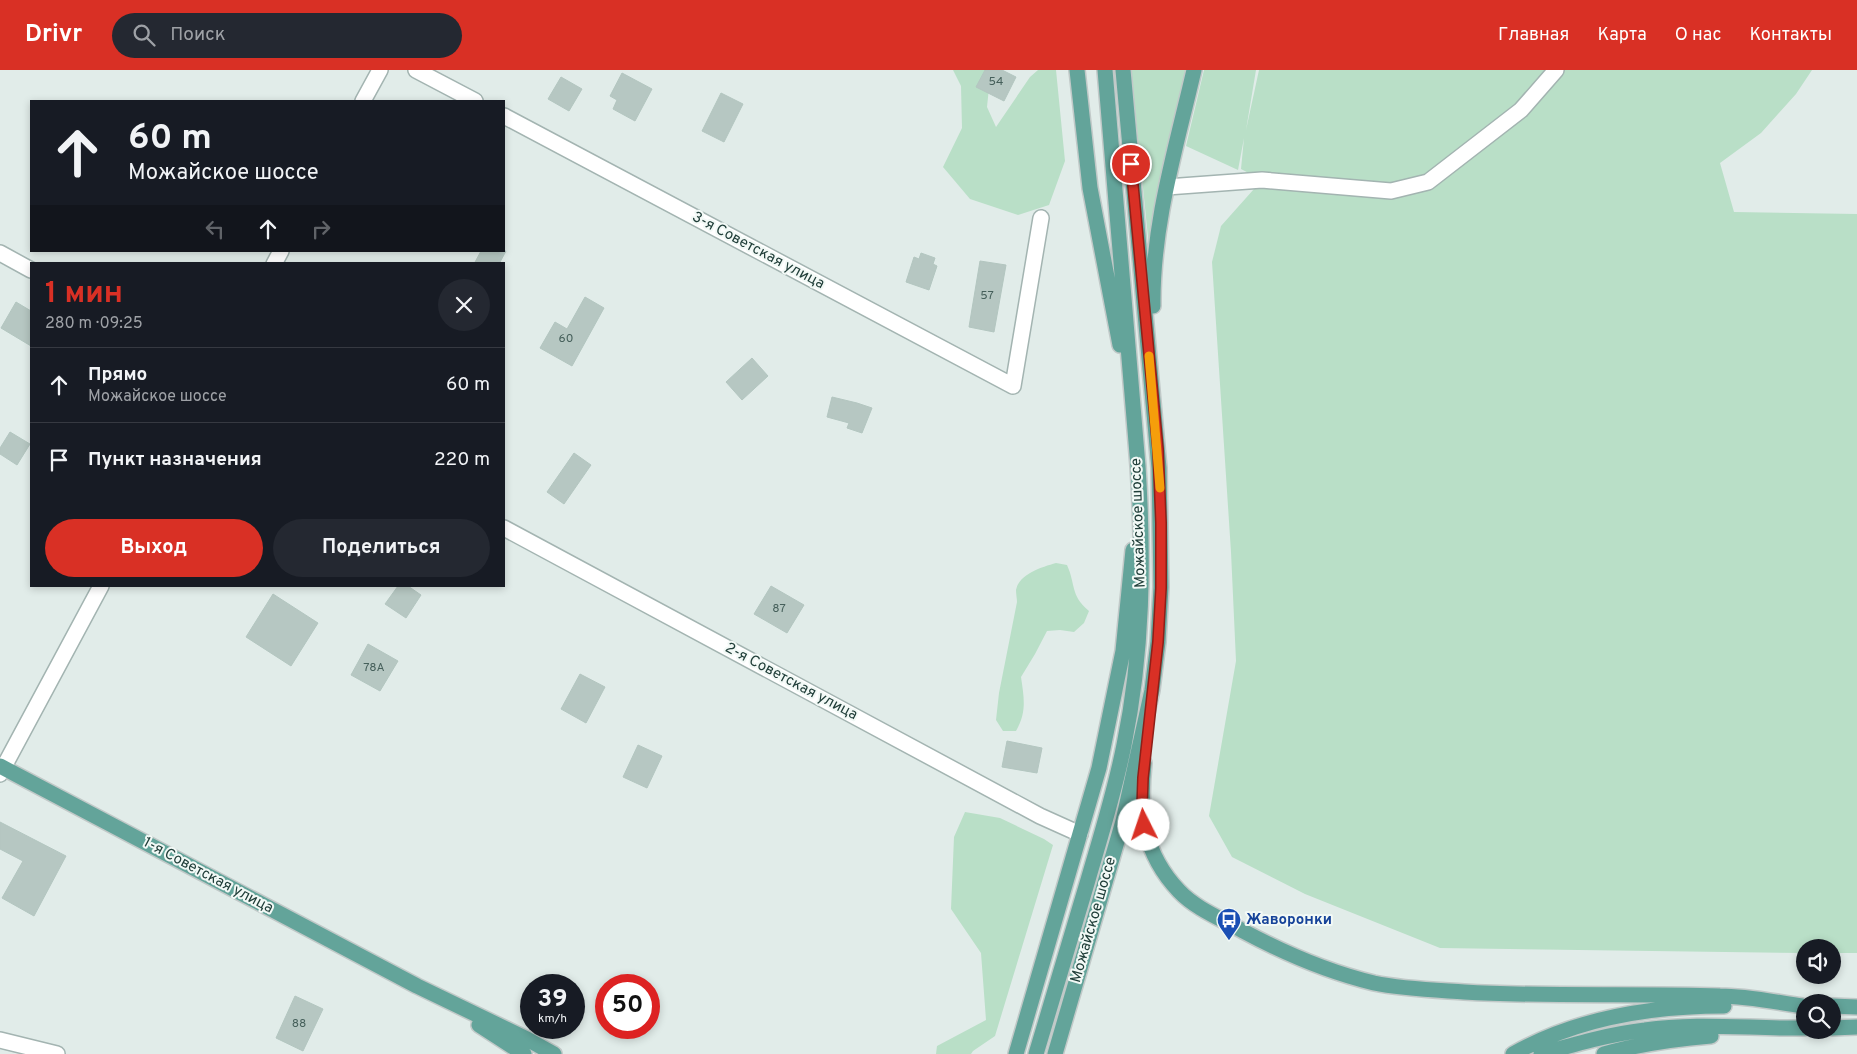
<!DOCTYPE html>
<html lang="ru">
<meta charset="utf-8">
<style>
:root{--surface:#171b24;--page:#242831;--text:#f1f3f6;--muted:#9ea1a6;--line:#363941;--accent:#d93025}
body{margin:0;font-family:Overpass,sans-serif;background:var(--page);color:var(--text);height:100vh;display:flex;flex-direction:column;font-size:19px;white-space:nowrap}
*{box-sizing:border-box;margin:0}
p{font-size:16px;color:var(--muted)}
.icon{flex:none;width:28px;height:28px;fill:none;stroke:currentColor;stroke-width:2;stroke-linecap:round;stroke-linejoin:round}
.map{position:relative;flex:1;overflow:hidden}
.drawer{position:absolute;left:30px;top:192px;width:475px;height:325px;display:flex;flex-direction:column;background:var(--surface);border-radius:0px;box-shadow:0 2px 8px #0003}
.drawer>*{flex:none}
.top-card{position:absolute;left:30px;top:30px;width:475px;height:152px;border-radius:0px;box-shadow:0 2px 8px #0003;background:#171b24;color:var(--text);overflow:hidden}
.tools{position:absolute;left:1796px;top:869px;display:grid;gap:10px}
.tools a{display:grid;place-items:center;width:45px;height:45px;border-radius:50%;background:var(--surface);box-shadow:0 2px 8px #0003;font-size:25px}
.speed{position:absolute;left:520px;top:904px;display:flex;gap:10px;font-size:25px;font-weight:700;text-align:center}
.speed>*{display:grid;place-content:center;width:65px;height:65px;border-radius:50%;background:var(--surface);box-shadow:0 2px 8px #0003;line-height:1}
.speed small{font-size:12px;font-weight:400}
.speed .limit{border:8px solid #d22;background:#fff;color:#111}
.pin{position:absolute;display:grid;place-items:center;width:42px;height:42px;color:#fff;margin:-21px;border:2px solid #fff;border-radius:50%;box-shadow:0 1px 5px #0007}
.me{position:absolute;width:55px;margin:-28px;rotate:356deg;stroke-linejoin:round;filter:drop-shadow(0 0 4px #0008)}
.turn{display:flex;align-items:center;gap:18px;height:105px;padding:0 15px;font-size:22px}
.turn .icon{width:65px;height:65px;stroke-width:2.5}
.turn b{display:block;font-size:35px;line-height:42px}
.lanes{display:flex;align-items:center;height:48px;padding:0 15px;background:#0003;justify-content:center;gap:25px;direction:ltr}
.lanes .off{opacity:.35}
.round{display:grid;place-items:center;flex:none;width:52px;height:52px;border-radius:26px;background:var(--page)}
.headline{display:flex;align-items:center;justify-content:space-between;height:85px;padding:0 15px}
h1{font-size:30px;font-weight:700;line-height:38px;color:var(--accent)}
.cta{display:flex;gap:10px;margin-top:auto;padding:10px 15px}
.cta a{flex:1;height:58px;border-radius:30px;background:var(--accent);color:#fff;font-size:20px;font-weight:700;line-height:58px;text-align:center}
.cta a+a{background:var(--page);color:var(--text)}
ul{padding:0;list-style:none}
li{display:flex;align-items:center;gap:15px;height:75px;padding:0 15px;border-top:1px solid var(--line)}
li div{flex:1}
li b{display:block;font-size:19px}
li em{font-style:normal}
header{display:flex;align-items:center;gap:30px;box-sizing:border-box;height:70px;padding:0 25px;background:var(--accent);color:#fff}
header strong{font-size:24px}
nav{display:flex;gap:28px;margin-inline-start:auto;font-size:18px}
.search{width:350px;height:45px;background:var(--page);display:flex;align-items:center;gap:12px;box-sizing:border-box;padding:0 18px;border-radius:28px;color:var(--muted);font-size:19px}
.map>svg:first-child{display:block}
</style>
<header>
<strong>Drivr</strong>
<div class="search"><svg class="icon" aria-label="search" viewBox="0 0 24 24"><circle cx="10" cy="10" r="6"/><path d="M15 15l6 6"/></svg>Поиск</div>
<nav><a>Главная</a><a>Карта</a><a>О нас</a><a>Контакты</a></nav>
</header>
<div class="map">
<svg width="1857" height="984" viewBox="0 0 1857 984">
<rect width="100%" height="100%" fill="#e1ece9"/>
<path fill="#b9dfc7" d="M953,0H993L990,8L987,37L996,57L1030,7L1038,0H1056L1065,91L1049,135L1018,145L970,129L943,97L962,58L961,16Z
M1131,0H1189L1149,177Z
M1204,0H1256L1246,60L1259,0H1812L1796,24L1761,63L1720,93L1734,142L1857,144V883H1833L1832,878H1805V883L1440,878L1305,824L1232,787L1209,746L1236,591L1231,482L1212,192L1221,156L1262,110L1241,99L1244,68L1238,100L1186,76Z
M1056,493L1067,495C1076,515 1070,525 1089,541L1084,553L1074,562L1060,560L1047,561L1035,584L1021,607C1024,628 1027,642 1016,661H1003L996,650L999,623L1017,532C1017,529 1016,524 1016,520C1019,504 1042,497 1056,493Z
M965,742L1000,748L1044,769L1053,775L995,966L973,981L971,984H936L937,976L986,950L981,883L951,839L954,767Z"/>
<path fill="#b6c7c2" stroke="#b3c6c0" d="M985,0H1002L1016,7L1004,31L976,17Z
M622,3L652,19L635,51L613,39L617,30L610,26Z
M561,7L582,19L569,41L548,29Z
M721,23L743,34L724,72L702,61Z
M481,181H506L499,194H474Z
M921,183L935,188L933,194L937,196L929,220L906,212L914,187L919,189Z
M980,191L1006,195L994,262L969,257Z
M585,227L604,238L572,296L540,278L555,252L567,259Z
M16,232L31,241V276L1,258Z
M752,288L768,306L742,330L726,312Z
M832,327L857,333L872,338L862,363L847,358L849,353L827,347Z
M10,362L30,374L17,395L0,384V378Z
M574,383L591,395L564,434L547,422Z
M398,516H408L421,525L406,548L385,534Z
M771,516L804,535L787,563L754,544Z
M273,524L318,553L291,596L246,567Z
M368,574L398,591L380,621L351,605Z
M580,604L605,617L586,653L561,639Z
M1007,671L1042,678L1037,703L1002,697Z
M638,675L662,686L647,718L623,707Z
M0,752L66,786L34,846L2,828L23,791L0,779Z
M295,926L323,939L303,981L276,968Z"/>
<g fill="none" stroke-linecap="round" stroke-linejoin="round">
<defs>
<path id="minor" d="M416,0L475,31
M363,31L380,0
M504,46L1013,316L1041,148
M1167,117L1262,110L1391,121L1428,112L1521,40L1556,0
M0,183L31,200
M274,194L281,181
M504,458L1040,746L1080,764
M0,704L101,516
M0,970L57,984"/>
<path id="major" d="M1077,0L1090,118L1120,275
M1153,236C1152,155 1176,78 1194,0
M1144,693C1139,743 1143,783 1179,821C1196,839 1222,849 1243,861C1284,883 1328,902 1374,913C1403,919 1434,920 1464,922C1549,927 1634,923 1720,926C1747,926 1775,932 1802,936
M0,696L417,916L527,969L554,984
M1832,936L1857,937
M479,955L524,984
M1832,958L1857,957
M1016,984L1099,698L1123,581L1133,480
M1036,984C1053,926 1071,868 1088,810C1101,765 1115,721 1124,675C1143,583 1144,490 1138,396L1105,0
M1055,984L1123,751L1152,620L1158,572L1161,517L1159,398L1123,0
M1513,984C1577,948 1651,936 1724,936
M1541,984C1575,974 1610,964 1645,960C1698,952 1752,959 1805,958
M1604,984C1639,974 1675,969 1711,966"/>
</defs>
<use href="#minor" stroke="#a3b4b1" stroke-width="18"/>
<use href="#major" stroke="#c1c9c8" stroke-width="18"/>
<use href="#minor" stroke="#fff" stroke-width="15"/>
<use href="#major" stroke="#63a49a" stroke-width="15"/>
</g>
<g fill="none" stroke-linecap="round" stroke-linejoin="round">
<defs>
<path id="route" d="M1131,94L1158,379L1161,453V518L1158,572L1143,708L1142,737L1144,755"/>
</defs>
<use href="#route" stroke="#8d1f18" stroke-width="12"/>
<use href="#route" stroke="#d93025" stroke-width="9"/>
<path stroke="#f59e0b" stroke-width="9" d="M1149,286L1160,418"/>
</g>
<defs>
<symbol id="bus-pin" viewBox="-11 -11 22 30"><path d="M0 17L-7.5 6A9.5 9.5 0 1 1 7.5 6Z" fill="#1a4fb4" stroke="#f2f9f6"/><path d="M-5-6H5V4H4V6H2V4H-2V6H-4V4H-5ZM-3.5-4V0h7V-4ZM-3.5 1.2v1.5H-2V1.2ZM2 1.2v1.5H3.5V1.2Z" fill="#fff"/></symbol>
</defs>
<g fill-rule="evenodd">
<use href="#bus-pin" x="1215" y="836" width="28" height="38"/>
</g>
<g text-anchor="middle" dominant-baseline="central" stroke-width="4" stroke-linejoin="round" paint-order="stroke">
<g font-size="12" fill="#46605b">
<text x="996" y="12">54</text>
<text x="987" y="226">57</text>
<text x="566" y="269">60</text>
<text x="779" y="539">87</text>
<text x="374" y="598">78А</text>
<text x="299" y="954">88</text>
</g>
<g font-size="15" fill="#203e39" stroke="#f2f9f6">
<text transform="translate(758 181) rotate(28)">3-я Советская улица</text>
<text transform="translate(1139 453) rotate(-92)">Можайское шоссе</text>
<text transform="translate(791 612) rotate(28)">2-я Советская улица</text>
<text transform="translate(208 806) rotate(28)">1-я Советская улица</text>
<text transform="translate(1094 850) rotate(-74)">Можайское шоссе</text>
</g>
<g font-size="15" font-weight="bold" fill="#164399" stroke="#f2f9f6" text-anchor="start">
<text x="1246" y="850">Жаворонки</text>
</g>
</g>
</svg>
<div class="tools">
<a><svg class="icon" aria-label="sound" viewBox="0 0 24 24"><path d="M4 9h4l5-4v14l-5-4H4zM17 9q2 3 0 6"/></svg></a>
<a><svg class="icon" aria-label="search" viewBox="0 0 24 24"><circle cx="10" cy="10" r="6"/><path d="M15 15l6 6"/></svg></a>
</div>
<div class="speed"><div>39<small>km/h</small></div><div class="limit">50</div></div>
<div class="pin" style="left:1131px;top:94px;background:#d93025"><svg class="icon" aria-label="arrive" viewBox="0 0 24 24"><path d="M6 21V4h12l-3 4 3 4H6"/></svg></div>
<svg class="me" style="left:1144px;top:755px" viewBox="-20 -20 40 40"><circle r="19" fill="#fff"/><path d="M0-13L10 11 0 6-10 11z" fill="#d93025"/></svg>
<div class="top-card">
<div class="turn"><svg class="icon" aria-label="ahead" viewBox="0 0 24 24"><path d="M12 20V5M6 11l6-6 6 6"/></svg><div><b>60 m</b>Можайское шоссе</div></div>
<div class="lanes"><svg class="icon off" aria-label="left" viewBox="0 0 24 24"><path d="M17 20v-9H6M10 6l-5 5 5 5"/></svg><svg class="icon" aria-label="ahead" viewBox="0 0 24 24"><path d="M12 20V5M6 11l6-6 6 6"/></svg><svg class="icon off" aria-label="right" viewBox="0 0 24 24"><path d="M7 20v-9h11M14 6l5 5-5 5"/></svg></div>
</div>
<section class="drawer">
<div class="headline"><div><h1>1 мин</h1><p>280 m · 09:25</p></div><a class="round"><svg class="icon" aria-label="close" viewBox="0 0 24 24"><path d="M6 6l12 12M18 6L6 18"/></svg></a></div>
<ul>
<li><svg class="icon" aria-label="ahead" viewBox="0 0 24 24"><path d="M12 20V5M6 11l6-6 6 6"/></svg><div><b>Прямо</b><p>Можайское шоссе</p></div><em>60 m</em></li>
<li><svg class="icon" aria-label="arrive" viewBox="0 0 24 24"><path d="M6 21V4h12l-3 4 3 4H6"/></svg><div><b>Пункт назначения</b></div><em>220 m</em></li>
</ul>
<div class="cta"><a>Выход</a><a>Поделиться</a></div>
</section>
</div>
